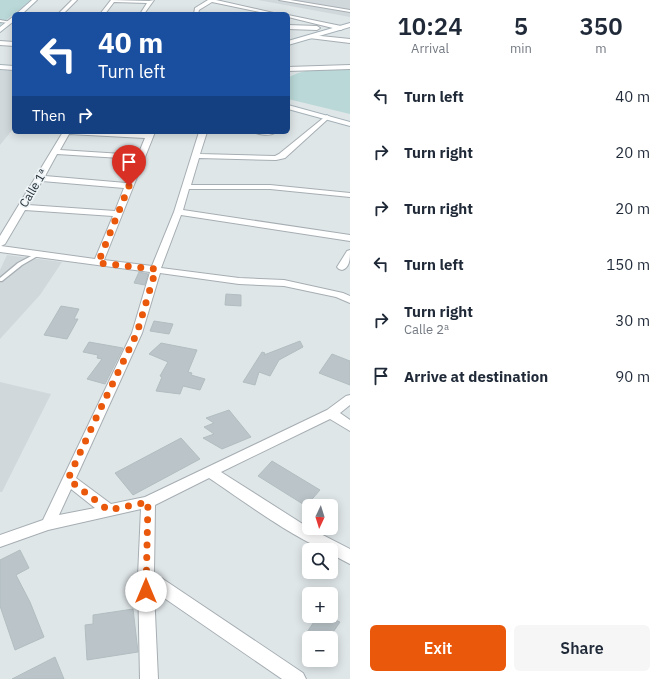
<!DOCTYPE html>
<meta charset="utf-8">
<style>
:root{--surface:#fff;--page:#f6f6f7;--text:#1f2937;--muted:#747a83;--accent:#ea580c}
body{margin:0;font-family:"IBM Plex Sans",sans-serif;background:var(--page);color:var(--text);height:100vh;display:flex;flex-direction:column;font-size:15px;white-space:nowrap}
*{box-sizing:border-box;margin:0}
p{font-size:13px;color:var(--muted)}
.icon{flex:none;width:22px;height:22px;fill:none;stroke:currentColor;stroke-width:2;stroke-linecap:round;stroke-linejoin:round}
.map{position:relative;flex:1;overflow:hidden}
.panel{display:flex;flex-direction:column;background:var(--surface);width:320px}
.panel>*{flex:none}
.hud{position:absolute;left:12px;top:12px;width:278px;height:122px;border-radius:6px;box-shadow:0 2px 10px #0003;background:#1a4fa0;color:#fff;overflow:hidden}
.needle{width:26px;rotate:184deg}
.buttons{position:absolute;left:302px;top:499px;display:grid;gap:8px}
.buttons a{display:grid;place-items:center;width:36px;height:36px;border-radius:6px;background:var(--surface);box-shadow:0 2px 10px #0003;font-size:20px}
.pin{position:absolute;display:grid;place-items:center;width:34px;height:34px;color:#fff;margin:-41px -17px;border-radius:50% 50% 50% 0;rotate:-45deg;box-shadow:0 0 4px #0007}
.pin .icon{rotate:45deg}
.me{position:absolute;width:44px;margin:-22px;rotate:0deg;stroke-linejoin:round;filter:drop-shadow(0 0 3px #0008)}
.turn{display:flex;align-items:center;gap:14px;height:84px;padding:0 20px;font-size:18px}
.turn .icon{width:52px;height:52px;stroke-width:2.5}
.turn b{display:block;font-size:28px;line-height:34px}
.then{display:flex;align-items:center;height:38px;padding:0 20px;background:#0003;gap:8px;font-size:15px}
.eta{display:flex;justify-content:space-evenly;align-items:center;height:68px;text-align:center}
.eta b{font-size:24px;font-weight:600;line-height:28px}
.action{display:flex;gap:8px;margin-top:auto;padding:8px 20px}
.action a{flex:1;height:46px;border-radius:6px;background:var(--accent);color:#fff;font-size:16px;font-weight:600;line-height:46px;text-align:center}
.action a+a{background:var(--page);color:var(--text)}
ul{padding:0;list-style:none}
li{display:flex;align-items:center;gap:12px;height:56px;padding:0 20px}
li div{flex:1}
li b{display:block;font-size:15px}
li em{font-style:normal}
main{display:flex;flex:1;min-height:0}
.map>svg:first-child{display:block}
</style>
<main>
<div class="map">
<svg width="350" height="679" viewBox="0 0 350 679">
<rect width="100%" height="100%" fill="#dfe6e8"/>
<path fill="#d0d8dc" d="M258,0H350V17Z
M0,70L14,71V128L0,145Z
M7,255L62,262L40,295L0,339V270Z
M0,382L51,394L2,492H0Z"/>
<path fill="#b9d8d7" d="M0,0H31L0,25Z
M350,68V114L288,99V78C305,67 330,69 350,68Z"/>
<path fill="#bbc5c9" stroke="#b2bdc1" d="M139,272L148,274L145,285L134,283Z
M226,294L241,295V306L225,305Z
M61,306L79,309L74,319H78L67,339L44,335Z
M154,321L173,324L169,334L150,331Z
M300,341L303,347L279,360L270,376L259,372L255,385L243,382L262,352L265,353L264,355Z
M89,342L123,348L105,384L87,379L102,359L97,358L98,355L83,352Z
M161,343L197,350L188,372L192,373L191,375L205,379L200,390L183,386L180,394L156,391L162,377L160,376L168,362L149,354Z
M332,354L350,361V385L319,373Z
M229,410L251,437L222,449L203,438L214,434L204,427L214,423L206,418Z
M181,438L200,459L133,495L115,473Z
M272,461L320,490L306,506L258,476Z
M20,550L29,568L16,575L30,602L44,637L15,650L0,606V560Z
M133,609L138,652L87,660L85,625L93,624V615Z
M318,616H324L340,622L329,638H303Z
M55,657L64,679H12Z"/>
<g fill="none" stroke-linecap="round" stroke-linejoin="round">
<defs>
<path id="lane" d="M37,253H41V254L22,265L2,281H0V278L18,263Z"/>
<path id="street" d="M72,0H77L63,14H58Z
M111,0L149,1L154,0L144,14H140L147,3L114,2L105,14H100Z
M208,0H216L278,14H269L212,2L199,10L198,14H194L195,8Z
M279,0H290L350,10V12Z
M288,15L341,26L344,28L341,30L288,17Z
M0,20L11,22L9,23L0,22Z
M288,25L317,26L320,28L317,30L288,29Z
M311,35L350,39V43L309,38L308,37Z
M0,41L14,42V46L0,45Z
M350,65V69L288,71V67Z
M327,115L330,117L329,118L285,158L276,160L199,158L191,185H270L350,193V197L270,189H189L183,210L350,235V241L181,215L161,268L239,278L284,280L343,293L350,296V303L336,297L284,286L239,284L160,273L142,333L76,478L111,504L145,497L327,410L346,396L350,395V405L340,413L350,420V431L330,419L221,472L309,528L350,549V564L331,554V550C309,550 232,493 209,478L155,505L154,573L303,673L306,679H282L154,591L158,679H140L138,576L141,509L48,530L0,547V535L43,520L132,333L150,272L0,252V236L63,132L147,134V132H155L104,260L152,266L174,212L199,132H207L200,154L275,156L279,154ZM69,134L145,138L138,155L60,150ZM57,154L136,159L126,183L45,176ZM42,181L124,188L115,211L28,205ZM25,210L113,216L95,259L1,246L5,244ZM71,489L95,508L59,515Z
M254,132H274L275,133C270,136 259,135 254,132Z
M350,250C350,258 350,268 342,270L339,269L337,267L347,251Z"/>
<path id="secondary" d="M32,0H37L22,14H16Z
M14,16V21L0,32V27Z
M350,23V27L288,45V41Z
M0,65L14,66V70L0,69Z
M288,105L350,122V126L288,109Z"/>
</defs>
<use href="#lane" stroke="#a6aeb3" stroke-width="2.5"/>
<use href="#street" stroke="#a6aeb3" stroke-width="2"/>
<use href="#secondary" stroke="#a4b1b8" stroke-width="2"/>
<use href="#lane" fill="#fff" fill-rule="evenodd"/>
<use href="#street" fill="#fff" fill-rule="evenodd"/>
<use href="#secondary" fill="#fff" fill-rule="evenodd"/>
</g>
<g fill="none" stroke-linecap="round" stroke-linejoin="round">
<path stroke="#ea580c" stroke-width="7" stroke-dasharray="0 12.6" d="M129,186L98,263L156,269L137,333L97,416L68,479L108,510L148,502L146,591"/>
</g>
<g text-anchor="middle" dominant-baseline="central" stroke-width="3.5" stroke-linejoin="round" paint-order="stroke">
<g font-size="12" fill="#212d36" stroke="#eef4f6">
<text transform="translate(33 188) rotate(-59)">Calle 1ª</text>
</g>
</g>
</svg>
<div class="buttons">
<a><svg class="needle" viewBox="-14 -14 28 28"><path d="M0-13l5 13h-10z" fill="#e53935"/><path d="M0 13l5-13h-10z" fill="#747a83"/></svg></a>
<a><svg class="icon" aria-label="search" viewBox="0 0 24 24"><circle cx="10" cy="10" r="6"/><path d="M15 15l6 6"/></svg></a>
<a>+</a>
<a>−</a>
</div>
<div class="pin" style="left:129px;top:186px;background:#d93025"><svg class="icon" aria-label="arrive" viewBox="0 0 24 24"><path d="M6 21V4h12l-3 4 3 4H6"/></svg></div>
<svg class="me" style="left:146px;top:591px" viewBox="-20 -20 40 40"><circle r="19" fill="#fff"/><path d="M0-13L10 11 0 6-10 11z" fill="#ea580c"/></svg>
<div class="hud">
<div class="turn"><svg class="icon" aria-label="left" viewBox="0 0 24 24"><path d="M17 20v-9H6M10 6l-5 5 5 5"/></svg><div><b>40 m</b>Turn left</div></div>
<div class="then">Then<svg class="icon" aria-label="right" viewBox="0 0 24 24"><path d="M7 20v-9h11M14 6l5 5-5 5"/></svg></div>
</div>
</div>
<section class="panel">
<div class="eta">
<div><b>10:24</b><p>Arrival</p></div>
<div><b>5</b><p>min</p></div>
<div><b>350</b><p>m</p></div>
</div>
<ul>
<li><svg class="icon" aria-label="left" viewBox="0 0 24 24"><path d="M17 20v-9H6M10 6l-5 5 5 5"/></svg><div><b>Turn left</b></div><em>40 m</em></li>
<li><svg class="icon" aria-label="right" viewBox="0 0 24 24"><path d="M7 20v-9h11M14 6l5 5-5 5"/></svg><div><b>Turn right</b></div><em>20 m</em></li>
<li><svg class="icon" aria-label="right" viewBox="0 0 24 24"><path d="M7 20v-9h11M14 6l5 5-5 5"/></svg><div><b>Turn right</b></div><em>20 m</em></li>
<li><svg class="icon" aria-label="left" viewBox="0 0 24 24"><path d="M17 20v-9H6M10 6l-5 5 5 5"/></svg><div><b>Turn left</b></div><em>150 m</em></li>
<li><svg class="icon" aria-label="right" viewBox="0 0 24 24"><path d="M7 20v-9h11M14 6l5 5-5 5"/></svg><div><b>Turn right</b><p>Calle 2ª</p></div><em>30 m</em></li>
<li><svg class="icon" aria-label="arrive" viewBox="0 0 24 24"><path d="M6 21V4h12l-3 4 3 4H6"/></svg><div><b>Arrive at destination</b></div><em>90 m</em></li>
</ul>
<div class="action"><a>Exit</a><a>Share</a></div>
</section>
</main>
